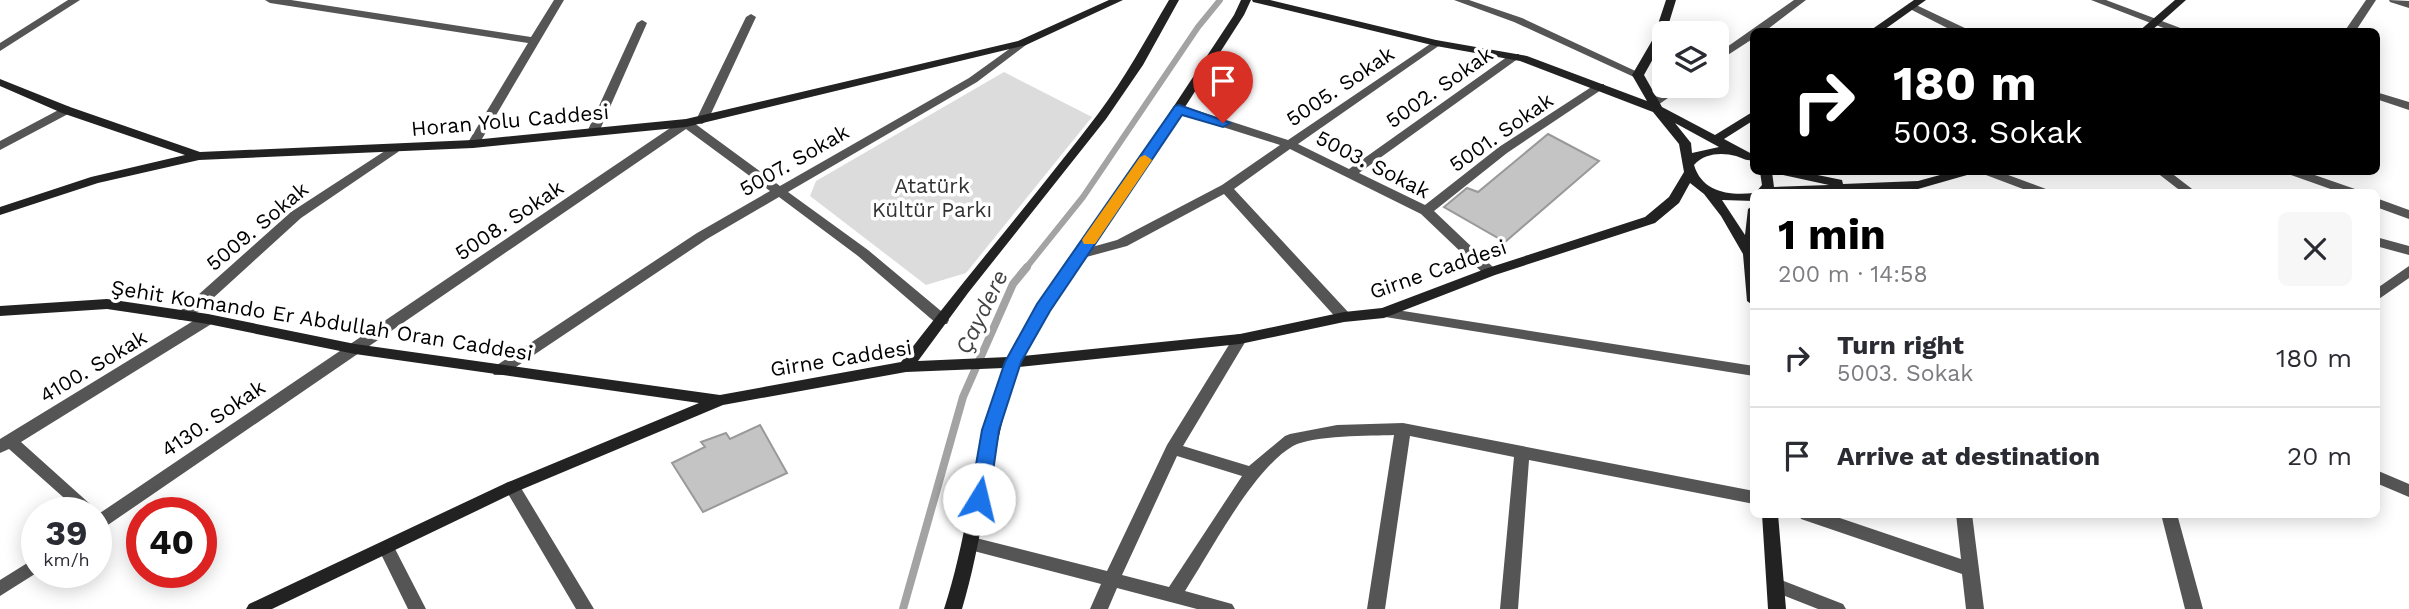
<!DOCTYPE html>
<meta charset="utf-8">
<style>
:root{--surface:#fff;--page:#f7f7f7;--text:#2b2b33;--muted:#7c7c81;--line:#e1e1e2;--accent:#000}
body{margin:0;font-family:"Work Sans",sans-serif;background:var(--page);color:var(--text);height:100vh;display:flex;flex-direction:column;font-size:26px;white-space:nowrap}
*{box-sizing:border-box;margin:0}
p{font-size:23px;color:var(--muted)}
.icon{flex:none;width:38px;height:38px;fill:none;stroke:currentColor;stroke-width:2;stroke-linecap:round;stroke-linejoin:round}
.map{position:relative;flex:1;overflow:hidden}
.drawer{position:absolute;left:1750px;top:189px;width:630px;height:329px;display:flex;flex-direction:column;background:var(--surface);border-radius:10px;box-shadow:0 4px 18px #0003}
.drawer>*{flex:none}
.hud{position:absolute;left:1750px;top:28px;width:630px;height:147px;border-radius:10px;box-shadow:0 4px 18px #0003;background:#000;color:#fff;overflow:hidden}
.fabs{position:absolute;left:1652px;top:21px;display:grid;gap:14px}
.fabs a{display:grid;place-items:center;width:77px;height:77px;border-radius:10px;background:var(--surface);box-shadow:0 4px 18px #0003;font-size:35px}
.speed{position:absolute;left:21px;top:497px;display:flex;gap:14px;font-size:35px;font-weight:700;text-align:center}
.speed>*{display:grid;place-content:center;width:91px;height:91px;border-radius:50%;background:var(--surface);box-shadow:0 4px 18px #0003;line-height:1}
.speed small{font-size:18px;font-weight:400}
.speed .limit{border:10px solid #d22;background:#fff;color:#111}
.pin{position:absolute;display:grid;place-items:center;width:60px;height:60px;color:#fff;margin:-72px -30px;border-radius:50% 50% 50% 0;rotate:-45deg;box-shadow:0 0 7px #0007}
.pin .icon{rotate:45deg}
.me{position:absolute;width:77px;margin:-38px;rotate:9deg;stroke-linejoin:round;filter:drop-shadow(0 0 5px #0008)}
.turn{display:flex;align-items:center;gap:24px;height:147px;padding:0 28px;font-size:32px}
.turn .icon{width:91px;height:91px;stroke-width:2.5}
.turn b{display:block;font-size:49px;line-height:60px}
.round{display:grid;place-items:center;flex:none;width:74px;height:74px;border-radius:10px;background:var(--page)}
.overview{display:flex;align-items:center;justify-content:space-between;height:119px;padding:0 28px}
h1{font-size:42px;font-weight:700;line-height:52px;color:var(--accent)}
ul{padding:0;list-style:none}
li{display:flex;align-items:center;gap:21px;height:98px;padding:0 28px;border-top:2px solid var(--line)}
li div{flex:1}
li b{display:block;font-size:26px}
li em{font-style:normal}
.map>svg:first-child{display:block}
</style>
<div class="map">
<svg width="2409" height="609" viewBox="0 0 2409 609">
<rect width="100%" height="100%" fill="#fff"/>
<path fill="#dcdcdc" d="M1004,72L1092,117L966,273L926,285L810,196L816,181Z"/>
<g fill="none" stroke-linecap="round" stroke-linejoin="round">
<path stroke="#a3a3a3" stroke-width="6" d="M1026,268L1083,197L1198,27L1220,0"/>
<path stroke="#a3a3a3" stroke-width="8" d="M903,609L963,397L1013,284L1027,267"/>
</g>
<path fill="#c4c4c4" stroke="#999" stroke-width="2" d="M1548,134L1599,161L1505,242L1444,207L1467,188L1478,192Z
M760,425L787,473L703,512L672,463L705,447L701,442L726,433L730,439Z"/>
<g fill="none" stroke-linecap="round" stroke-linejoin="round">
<path fill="#555" fill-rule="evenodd" d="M68,0H80L0,51V43Z
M265,0H291L531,37L554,0H564L479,144L473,148L467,144L528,43L270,3Z
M1454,0H1469L1522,18L1644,75L1642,77H1634L1514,22Z
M1794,0H1806L1764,32H1754V38L1717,62V54Z
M2091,0H2106L2191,32H2174Z
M2366,0H2376L2355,32H2344Z
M2389,0L2409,1V8L2390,2Z
M1912,3L1969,30L1970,32H1955L1908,8V4Z
M751,14L756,17L708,120L702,124L698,123L696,120L746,17Z
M642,20L647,23L599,132L593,136L589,135L587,132L637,23Z
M1022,40L1028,43L1026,45L977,82L788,192L868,250L947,316L949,320L947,324H937L858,256L779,197L707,239L504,375H494L492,371L494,367L697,233L770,191L686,129L102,529L96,531V513H81L9,449L0,453V439L203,315H213L215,319L213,323L21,442L100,513L682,120H690L780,186L969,78Z
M1436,40L1442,43L1440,45L1298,144L1349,169L1511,54H1519V58L1359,173L1425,205L1499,147L1596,84H1604V88L1507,153L1434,211L1495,269L1497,272L1495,275H1485L1421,214L1290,149L1234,189L1349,313L1351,317L1349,321H1339L1224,194L1127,246L1079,259L1072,255L1074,252L1117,240L1222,185L1280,145L1175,112V106H1183L1288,140Z
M1672,86H1685L1658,105H1650V101Z
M2376,92L2409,102V110L2376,99Z
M66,106L70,107V113L0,150V141Z
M394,145L398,146L400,149L398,152L301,218L189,320H179L177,316L179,312L291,212Z
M1984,172H2000L2046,189L2047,192H2031L1986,175Z
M2156,172H2170L2196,192H2182Z
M2289,172H2306L2355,189L2356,192H2339L2291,175Z
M2376,198L2409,210V219L2376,207Z
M2376,237L2409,246V255L2376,246Z
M2409,266V278L2376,301V289Z
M1384,308L1754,366V376L1379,316L1377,313Z
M1240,334L1247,339L1183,446L1249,466L1285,436L1290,434L1337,425L1403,423L1754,491V504L1529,460L1518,609H1500L1514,457L1410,436L1385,609H1367L1394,435C1371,436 1313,435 1293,446C1253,469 1211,551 1185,591L1232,604L1235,609H1197L1117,588L1108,609H1090L1101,584L966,549L964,544L966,539L972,537L1107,571L1167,445L1235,335ZM1177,456L1242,476L1169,587L1122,575Z
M2376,470L2409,484V497L2376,483Z
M512,481L518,483L594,609H576L504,487L506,483Z
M1799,514H1828L1961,559L1956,514H1972L1984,609H1966L1962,574L1801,519Z
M2161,514H2177L2203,609H2185Z
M386,541L392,543L426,609H408L378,548L380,543Z
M37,557L38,572L0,596V580Z
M1776,578L1843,604L1846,609H1818L1770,590L1767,585L1770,580Z"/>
<path fill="#222" fill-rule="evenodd" d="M1109,0H1123L1026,45L686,127L473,148L199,160L98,183L0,215V207L91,177L185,155L62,113L0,86V79L70,107L200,152L473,140L686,119L1018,41Z
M1169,0H1179L1143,65L1106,119L968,293L918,361L1008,357L1045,293L1133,168L1234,15L1241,0H1251L1244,15L1142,174L1055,299L1023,356L1240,334L1344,312L1382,308L1485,269L1645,217L1669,197L1684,172L1679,144L1653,112L1520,61L1436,46L1253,2L1252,0H1270L1436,40L1527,56L1647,101L1632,75L1653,39L1666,0H1676L1664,39L1644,75L1662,107L1715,135L1754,111V120L1724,139L1752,154V160C1745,161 1743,158 1736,156C1722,152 1704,153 1694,165C1702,192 1729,196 1754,193V201L1722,200L1745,235L1748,209L1754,205V306L1747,301L1743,254L1721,216L1704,194L1690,183L1679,203L1655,223L1495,275L1384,318L1344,322L1240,344L1019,367C990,445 986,529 962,609H944C970,530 974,446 1004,368L906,372L723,405L518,491L272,609H246L249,604L506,483L699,403L355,354L208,324L107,309L0,316V306L107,299L208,314L355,344L720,395L901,362C965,278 1034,198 1098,114C1125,78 1146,39 1169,0ZM1675,123L1719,147L1692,153L1691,143Z
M1914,0H1926L1881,32H1868Z
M2175,0H2186L2150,32H2138Z
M1760,172H1772L1774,187L1829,185L1783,175L1781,172H1803L1842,180L1843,184L1918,181L1951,172H1969L1967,175L1918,189L1841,192H1756L1762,185Z
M1762,514H1778L1786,609H1768Z"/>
</g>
<path fill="#1a73e8" stroke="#114b97" stroke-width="2" d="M1179,105L1230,123L1223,127L1182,115L1050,311L1021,362L999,430L989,499L986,504L979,506L973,504L970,499L982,430L1005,362L1037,304L1175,106Z"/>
<path fill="#f59e0b" d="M1145,155L1152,160L1095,244H1084L1082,240L1084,237L1140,157Z"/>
<g text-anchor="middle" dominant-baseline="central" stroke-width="7" stroke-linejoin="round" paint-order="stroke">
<g font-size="21" fill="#000" stroke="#fff">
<text transform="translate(1340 86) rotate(-34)">5005. Sokak</text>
<text transform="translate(1439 87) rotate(-35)">5002. Sokak</text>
<text transform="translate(510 120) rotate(-5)">Horan Yolu Caddesi</text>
<text transform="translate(1501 132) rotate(-35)">5001. Sokak</text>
<text transform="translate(794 160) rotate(-30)">5007. Sokak</text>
<text transform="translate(1373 164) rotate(27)">5003. Sokak</text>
<text transform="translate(509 220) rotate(-34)">5008. Sokak</text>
<text transform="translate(257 226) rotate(-40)">5009. Sokak</text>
<text transform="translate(1438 269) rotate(-19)">Girne Caddesi</text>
<text transform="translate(322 320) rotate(9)">Şehit Komando Er Abdullah Oran Caddesi</text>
<text transform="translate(841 358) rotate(-9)">Girne Caddesi</text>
<text transform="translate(93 366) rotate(-31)">4100. Sokak</text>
<text transform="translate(213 418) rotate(-34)">4130. Sokak</text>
</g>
<g font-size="21" fill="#333" stroke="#fff">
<text x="932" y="185">Atatürk<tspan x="932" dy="24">Kültür Parkı</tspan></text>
</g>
<g font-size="23" font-style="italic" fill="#444" stroke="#fff">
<text transform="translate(982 312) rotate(-64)">Çaydere</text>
</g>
</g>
</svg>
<div class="fabs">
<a><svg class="icon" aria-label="layers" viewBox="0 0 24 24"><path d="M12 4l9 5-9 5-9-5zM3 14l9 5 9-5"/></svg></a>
</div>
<div class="speed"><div>39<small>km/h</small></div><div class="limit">40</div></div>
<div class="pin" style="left:1223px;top:123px;background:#d93025"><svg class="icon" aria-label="arrive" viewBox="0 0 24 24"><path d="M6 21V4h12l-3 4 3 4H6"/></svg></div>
<svg class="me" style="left:979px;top:499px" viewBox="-20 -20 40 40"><circle r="19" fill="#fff"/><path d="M0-13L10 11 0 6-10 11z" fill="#1a73e8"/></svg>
<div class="hud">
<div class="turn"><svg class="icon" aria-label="right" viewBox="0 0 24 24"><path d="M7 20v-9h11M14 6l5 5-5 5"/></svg><div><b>180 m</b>5003. Sokak</div></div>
</div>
<section class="drawer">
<div class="overview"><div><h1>1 min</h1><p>200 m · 14:58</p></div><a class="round"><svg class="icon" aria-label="close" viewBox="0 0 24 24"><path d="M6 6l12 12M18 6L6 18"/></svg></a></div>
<ul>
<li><svg class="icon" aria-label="right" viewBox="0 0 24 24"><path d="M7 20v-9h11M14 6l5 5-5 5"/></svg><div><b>Turn right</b><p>5003. Sokak</p></div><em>180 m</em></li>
<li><svg class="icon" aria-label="arrive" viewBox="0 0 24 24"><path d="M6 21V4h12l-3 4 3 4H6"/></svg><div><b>Arrive at destination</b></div><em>20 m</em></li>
</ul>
</section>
</div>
